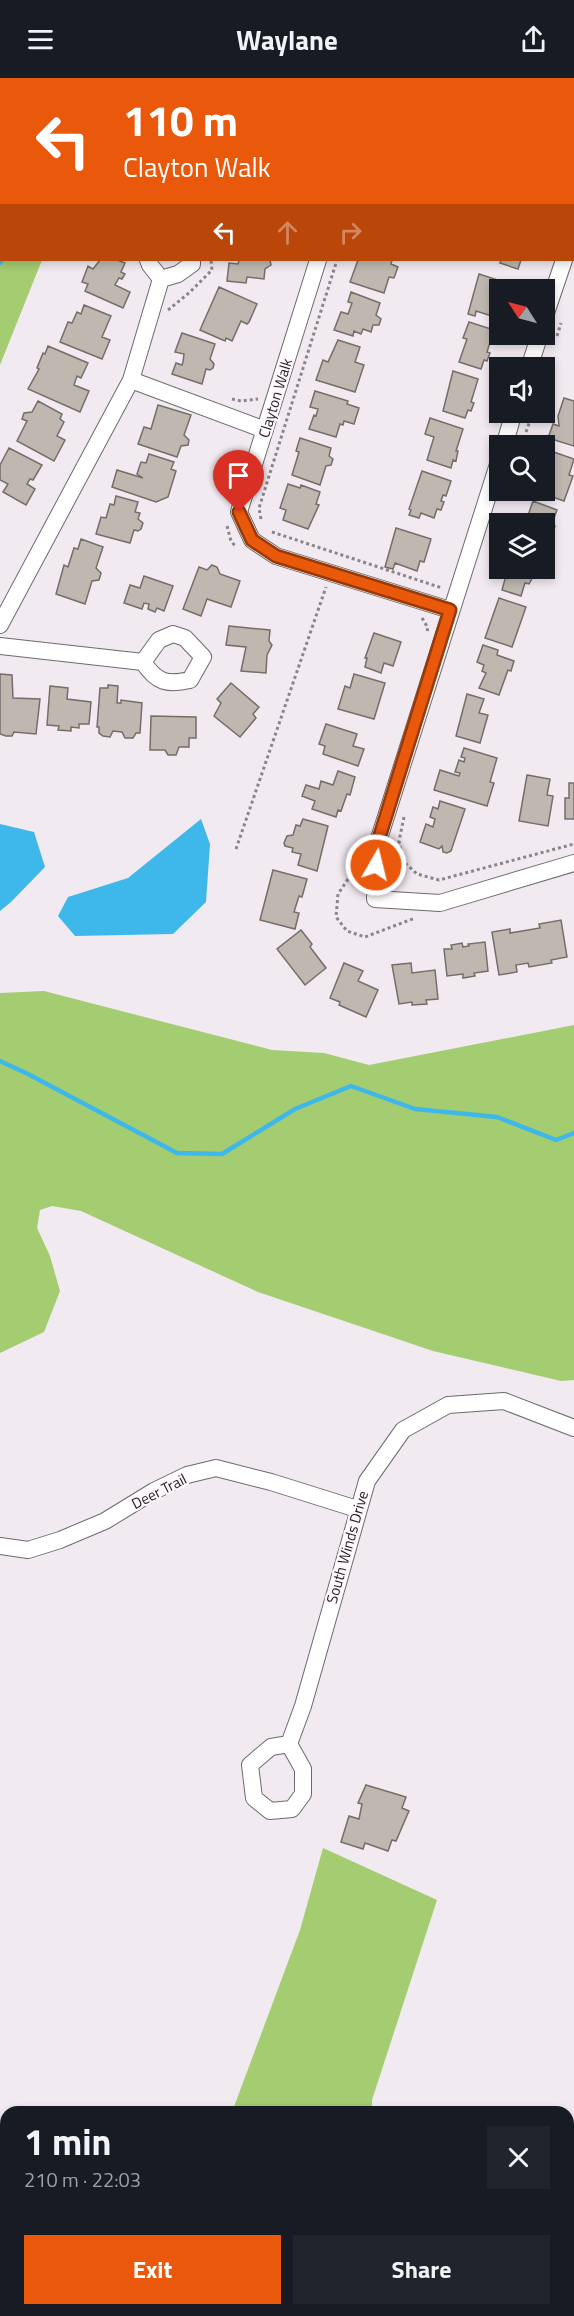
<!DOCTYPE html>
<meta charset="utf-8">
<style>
:root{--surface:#171b24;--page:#20242c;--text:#f1f3f6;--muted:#9ea1a6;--accent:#ea580c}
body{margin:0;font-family:"Titillium Web",sans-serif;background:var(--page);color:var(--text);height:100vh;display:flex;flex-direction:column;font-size:22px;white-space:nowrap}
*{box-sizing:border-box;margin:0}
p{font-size:20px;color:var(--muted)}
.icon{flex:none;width:33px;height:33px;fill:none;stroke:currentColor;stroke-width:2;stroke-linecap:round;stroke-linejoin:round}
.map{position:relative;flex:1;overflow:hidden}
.details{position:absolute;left:0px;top:2028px;width:574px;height:210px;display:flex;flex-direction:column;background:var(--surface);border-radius:18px 18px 0 0;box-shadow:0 3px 9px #0003}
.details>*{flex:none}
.banner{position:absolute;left:0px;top:0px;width:574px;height:183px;box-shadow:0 3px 9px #0003;background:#ea580c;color:#fff;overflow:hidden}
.needle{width:39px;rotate:306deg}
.fabs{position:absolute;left:489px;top:201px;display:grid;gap:12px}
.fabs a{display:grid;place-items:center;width:66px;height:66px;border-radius:0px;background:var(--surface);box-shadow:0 3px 9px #0003;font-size:30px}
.pin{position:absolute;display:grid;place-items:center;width:51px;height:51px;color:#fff;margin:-62px -26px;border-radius:50% 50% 50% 0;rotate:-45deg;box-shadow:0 0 6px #0007}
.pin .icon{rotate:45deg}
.me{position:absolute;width:66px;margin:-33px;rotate:8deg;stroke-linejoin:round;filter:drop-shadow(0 0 4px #0008)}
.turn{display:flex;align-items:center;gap:21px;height:126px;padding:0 24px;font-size:27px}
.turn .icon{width:78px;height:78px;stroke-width:2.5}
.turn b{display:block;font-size:42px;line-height:51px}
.lanes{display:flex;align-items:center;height:57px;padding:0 24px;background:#0003;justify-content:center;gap:30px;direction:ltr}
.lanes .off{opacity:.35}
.round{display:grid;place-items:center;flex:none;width:63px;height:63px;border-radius:0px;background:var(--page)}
.summary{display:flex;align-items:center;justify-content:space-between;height:102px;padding:0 24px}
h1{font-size:36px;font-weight:700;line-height:45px}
.button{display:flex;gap:12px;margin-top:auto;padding:12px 24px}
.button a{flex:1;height:69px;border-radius:0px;background:var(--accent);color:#fff;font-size:24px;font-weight:700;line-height:69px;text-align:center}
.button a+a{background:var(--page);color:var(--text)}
header{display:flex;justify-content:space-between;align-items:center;height:78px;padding:0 24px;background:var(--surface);font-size:27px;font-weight:700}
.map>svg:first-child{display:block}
</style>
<header><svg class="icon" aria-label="menu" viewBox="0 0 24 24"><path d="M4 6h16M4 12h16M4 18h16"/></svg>Waylane<svg class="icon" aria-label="share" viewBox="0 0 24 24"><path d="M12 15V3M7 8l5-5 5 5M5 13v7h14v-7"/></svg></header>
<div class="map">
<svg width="574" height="2238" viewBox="0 0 574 2238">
<rect width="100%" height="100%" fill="#f1eaf1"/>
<path fill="#a4cc71" d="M0,0L35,1L2,2V182H42L0,287Z
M44,913L272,972L324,975L369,987L574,947V1302L561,1303L433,1273L258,1214L81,1133L52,1128L40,1132L37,1150L50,1178L60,1213L44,1254L0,1275V915Z
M323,1770L437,1822L372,2022V2034H232L300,1852Z
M81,2232H406L407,2238H79Z"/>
<path fill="#3eb8ea" d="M201,741L210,766L206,824L173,856L75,858L58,838L68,819L128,800Z
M0,746L34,754L45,789L11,824L0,833Z"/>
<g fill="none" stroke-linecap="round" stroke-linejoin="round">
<path stroke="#3eb8ea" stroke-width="4.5" d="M89,2V0
M518,2V0
M0,185L2,182
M0,983L28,996L177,1075L222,1076L295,1031L351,1008L415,1031L497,1039L556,1062L574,1055
M568,2212L574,2213
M451,2238L458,2232"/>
</g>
<path fill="#beb8b1" stroke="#746e68" stroke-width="1.5" d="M299,0H339L299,2Z
M100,182H117L125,185L121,194L125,196L122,201L119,200L115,207L130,214L123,230L85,213L88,206L82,204L88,188L93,191Z
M239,182H270L271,187L265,191L264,201L247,199L246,205L227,203L229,185L238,186Z
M358,182H392L391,186L398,189L394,200L389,199L384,215L350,204Z
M501,182H521L518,191L500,185Z
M479,196L513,207L511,212H500V228L495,239L476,233L475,238L468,236Z
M219,209L257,226L249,244L247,246L241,243L232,263L226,260L225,263L200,252Z
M351,214L380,225L376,237L381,241L379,247H373L371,254L363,251L361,256L354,253L353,258L334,252L341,234L348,236L352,225L348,224Z
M84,227L111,238L102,259L110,262L102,281L60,264L68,244L72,245L77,234L81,236Z
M469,244L494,252L487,274L490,275L487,283L484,282L481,291L459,284L467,261L463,260Z
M182,255L215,266L210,281L214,286L213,290L210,292L206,291L202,306L172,296L176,285L182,287L183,284L184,276L175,274Z
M338,262L360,269L355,284L364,287L355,314L316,302L323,282L328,284Z
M48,268L88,285L81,300L77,298L74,307L89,313L80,334L28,311L39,291L37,290L43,275L45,276Z
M453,293L478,301L471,324L474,325L471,333L468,332L465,340L443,333Z
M315,313L348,323L347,326L359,330L354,346L344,343L343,347L340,346L336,359L309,351L314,337L316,338L318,331L310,329Z
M564,320L574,323V368L548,360L553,346L559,348L558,338Z
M38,323L62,336L60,341L64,344L57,358L65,362L54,383L17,363L27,343L22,341L24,335L32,334Z
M158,327L191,337L184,357L189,362L188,367L181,368L177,379L138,366L144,349L151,351Z
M430,340L463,351L456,373H458L456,383L453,382L451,390L427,382L434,359L425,356Z
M300,360L331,370L329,378L333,381L331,387L326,388L320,407L292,397L299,374L296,373Z
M9,370L42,387L33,402L30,401L27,406L35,411L26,427L3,414L8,406L0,402V387Z
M545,371L574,381L569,397L573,398L564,423L532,412H544Z
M149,376L174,384L171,391L176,393L168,419L156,424L112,409L117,392L143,400L137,396L141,384L146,385Z
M422,393L451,403L446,418L443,417L441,423L444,424L441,432L437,431L434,440L421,435L419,440L409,437L411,432L409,431Z
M288,406L300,410L301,407L320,414L316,426L319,427L308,451L283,442L286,432L280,430Z
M116,418L138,424L135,434L140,435L138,441L143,445L141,451L138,453L134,452L130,465L96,456L101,439L106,440L110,426L114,427Z
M533,423L557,432L552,446L555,448L552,456L549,455L544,468V446H525Z
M396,450L431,461L424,484L420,483L417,493L395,485L393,491L385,489Z
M81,461L103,469L96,490L101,495L99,502L92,503L85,526L56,516L64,487L68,489L74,470L78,471Z
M212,487L217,489L220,496L240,503L231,529L207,521L201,538L183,531L199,489L207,492Z
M508,490H538L529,506L525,505L521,518L502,512Z
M144,498L173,508L164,533L157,530L155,534L148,531L149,526L144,525L142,531L124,525L130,507L140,510Z
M499,520L526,529L512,569L485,560Z
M229,548L270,552L269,563L272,567L267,577L266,595L241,593L246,569L226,567Z
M374,555L401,564L393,588L384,585L381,595L365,589L367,580H365Z
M483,567L498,572L497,577L514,583L511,593L508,592L499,617L479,610L486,595L482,593L484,587L477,584Z
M0,596L12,597L13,620L40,621L36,656L14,654L12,658H6L0,656Z
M354,596L385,605L374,641L338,631L345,608L350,610Z
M231,605L259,629L253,636L256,640L240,659L214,638L221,625L217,621Z
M108,607L118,608L117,625H121V622L142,625L140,655H136L133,660H125L122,654L113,653L110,659L103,658L99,655V649H97L100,610H108Z
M50,608L68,610L67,621L91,624L89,646H79V650L71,649V653L58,652L59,648L47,647Z
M467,616L484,621L479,635L488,637L480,665L456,658Z
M151,638L196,639V660H189V669H179L176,677H168L165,672H150Z
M326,646L357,656L353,668L364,671L358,688L323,676L325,668L319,666Z
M464,670L497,680L490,704L494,705L487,728L434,712L440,692L459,698L460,695L455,694L459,682L464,684L465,680L461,679Z
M338,693L355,699L350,717L347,716L341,733L338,732L336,739L312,731L315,723L302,718L306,707L319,711L321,703L333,707Z
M527,697L550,701L547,717L553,718L548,748L519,743Z
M569,705H574V741H565V720H569Z
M440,723L465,731L451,773L447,775L443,774L442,768L439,771L420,764L426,746L433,749L435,741L430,739L433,729L438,731Z
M303,741L328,748L317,793L298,787L301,776L292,774L293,770L285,768L284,765L287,758L293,757L296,747L300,748Z
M273,792L307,801L302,819L299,818L294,834L299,835L295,851L260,842Z
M561,842L567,879L551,882L552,885L529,889L528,885L516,887L517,894L499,897L492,854L510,851V855L540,850L539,846Z
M301,852L312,866L310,869L326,890L305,907L277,871Z
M485,864L488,893L474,895L475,898L463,900V896L447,898L444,871H452L451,867L462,865L463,869L469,868L468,866Z
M344,885L363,893L358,903L378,912L366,939L339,927L340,924L330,920Z
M411,885L412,895L435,892L438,921L426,922L427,926L412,927V924L399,926L392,887Z
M366,1707L406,1719L402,1730L409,1733L396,1763L392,1762L388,1773L365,1765L363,1771L341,1764L349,1738L359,1741L362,1726L358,1725Z"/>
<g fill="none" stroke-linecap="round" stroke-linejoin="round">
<defs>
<path id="minor" d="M375,2V0
M573,164L574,163
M148,182L150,187L161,201
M318,182L239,434L252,462L276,478L450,532
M161,201L178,196L192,186V182
M544,241L564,182
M529,290L540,256
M131,302L161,201
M504,368L514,334
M500,380L376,770L375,821L440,825L574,785
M0,547L131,302L265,352
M0,568L143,584C157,605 167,607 190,602L203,579L185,560L173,556L159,562L143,584
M0,1468L28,1472L60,1462L105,1443L154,1413L187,1397L216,1390L271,1404L357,1431
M289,1666L271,1669L250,1687L254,1720L270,1733L292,1731L303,1716V1691L289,1666L303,1628L367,1403L403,1352L448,1327L504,1323L574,1350"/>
</defs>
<use href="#minor" stroke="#6f696f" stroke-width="18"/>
<path stroke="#8a858a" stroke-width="3" stroke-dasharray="3 3" stroke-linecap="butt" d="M57,0L62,2
M393,2L394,0
M168,232L189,215L212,192L211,182
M557,258L561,245
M232,321L241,323L258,321
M526,354L533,334
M261,441L259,430L337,182
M227,448L231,463L236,469
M272,454L442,510
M422,540L428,550L427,553
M404,739L399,763L403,783L417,796L439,802L574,766
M236,771L326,509
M359,780L356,789L338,816L336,839L347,853L365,859L415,840"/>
<use href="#minor" stroke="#fff" stroke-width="16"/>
</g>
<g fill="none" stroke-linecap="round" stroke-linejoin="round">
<defs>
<path id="route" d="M239,434L252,462L276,478L450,532L376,770V787"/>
</defs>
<use href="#route" stroke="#983908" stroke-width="15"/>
<use href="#route" stroke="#ea580c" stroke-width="10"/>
</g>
<g text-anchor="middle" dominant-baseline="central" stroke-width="4.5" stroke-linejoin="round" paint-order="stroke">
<g font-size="15" fill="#201d20" stroke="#fef7fe">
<text transform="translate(275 320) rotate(-73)">Clayton Walk</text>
<text transform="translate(159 1413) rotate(-27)">Deer Trail</text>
<text transform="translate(347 1469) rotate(-74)">South Winds Drive</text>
</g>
</g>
</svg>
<div class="fabs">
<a><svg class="needle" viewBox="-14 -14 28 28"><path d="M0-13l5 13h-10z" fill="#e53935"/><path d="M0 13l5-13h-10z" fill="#9ea1a6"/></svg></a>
<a><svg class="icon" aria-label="sound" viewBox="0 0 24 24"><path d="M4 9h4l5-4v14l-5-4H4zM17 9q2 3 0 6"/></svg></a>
<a><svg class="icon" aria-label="search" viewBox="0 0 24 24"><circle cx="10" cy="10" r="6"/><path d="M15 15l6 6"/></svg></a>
<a><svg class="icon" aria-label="layers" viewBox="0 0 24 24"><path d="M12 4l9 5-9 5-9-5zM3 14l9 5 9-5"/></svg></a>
</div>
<div class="pin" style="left:239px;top:434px;background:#d93025"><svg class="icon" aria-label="arrive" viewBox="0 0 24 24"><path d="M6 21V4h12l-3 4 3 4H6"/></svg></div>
<svg class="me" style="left:376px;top:787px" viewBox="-20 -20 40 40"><circle r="17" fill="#ea580c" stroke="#fff" stroke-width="3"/><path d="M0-11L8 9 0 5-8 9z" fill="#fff"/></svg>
<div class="banner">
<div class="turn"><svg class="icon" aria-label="left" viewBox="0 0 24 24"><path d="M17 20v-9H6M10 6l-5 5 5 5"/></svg><div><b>110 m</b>Clayton Walk</div></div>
<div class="lanes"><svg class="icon" aria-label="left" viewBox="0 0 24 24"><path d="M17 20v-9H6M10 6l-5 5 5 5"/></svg><svg class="icon off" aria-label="ahead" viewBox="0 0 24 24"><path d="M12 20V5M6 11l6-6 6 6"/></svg><svg class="icon off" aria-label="right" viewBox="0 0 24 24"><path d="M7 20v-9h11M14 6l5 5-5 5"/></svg></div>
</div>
<section class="details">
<div class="summary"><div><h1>1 min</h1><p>210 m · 22:03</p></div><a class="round"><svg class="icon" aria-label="close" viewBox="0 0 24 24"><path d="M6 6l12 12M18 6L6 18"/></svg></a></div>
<div class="button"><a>Exit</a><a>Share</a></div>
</section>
</div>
